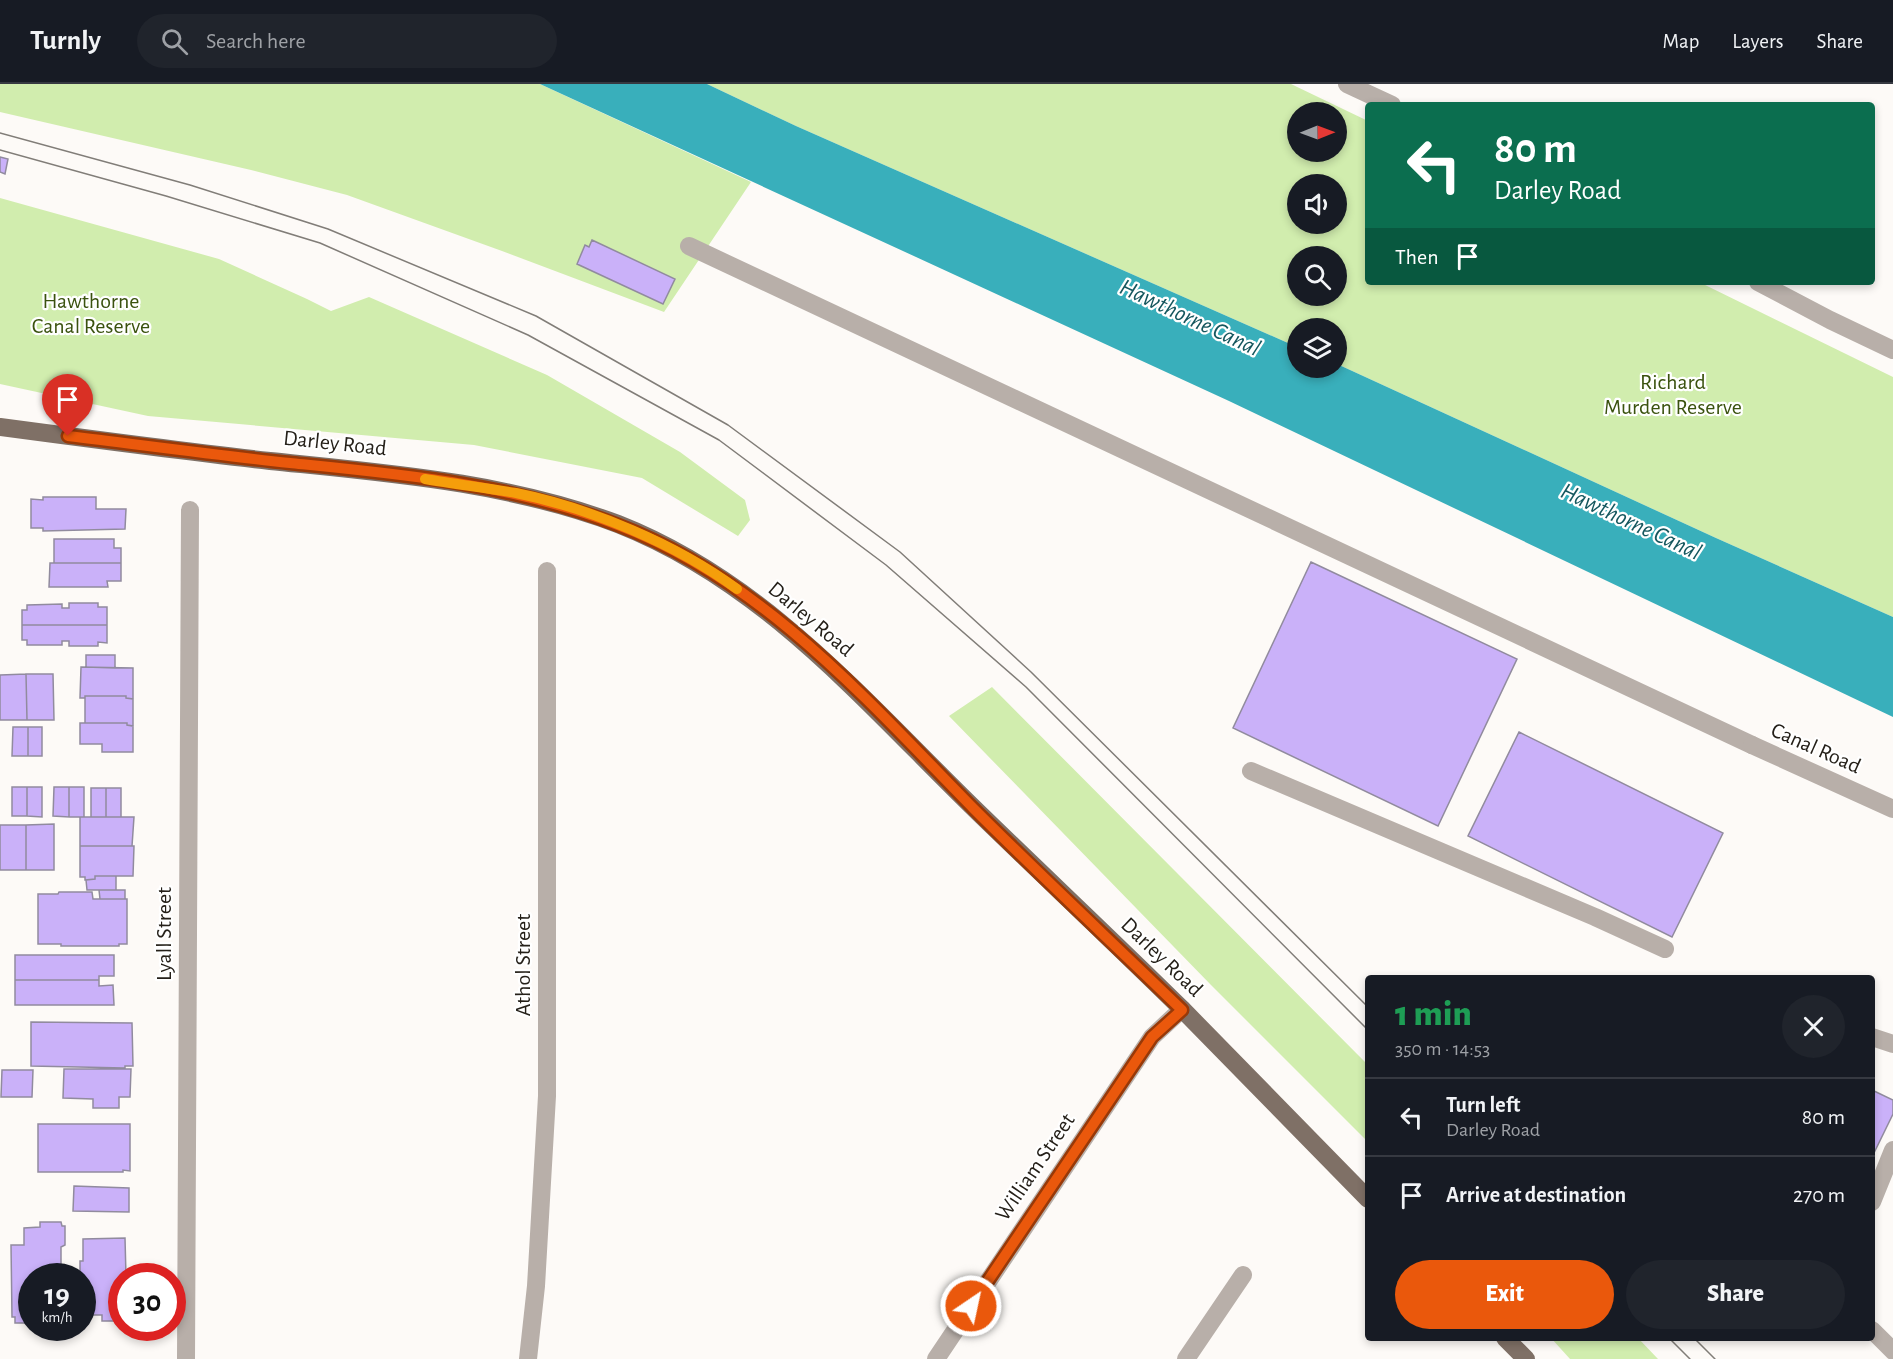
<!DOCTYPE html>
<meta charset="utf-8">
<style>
:root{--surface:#171b24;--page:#20242c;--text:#f1f3f6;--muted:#9ea1a6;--line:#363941;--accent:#ea580c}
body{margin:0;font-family:"Alegreya Sans",sans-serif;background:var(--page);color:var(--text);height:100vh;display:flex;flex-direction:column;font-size:22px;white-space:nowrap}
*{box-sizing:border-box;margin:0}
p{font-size:20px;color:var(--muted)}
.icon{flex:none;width:33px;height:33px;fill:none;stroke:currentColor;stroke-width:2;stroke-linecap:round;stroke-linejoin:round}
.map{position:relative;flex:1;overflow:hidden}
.drawer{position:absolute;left:1365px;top:891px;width:510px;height:366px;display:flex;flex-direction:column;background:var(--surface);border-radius:6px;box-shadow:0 3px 9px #0003}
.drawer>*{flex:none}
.banner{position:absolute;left:1365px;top:18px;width:510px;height:183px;border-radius:6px;box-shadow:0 3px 9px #0003;background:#0b6e4f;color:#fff;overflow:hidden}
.needle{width:39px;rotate:89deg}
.fabs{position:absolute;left:1287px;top:18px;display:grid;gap:12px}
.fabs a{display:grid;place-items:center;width:60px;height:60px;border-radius:50%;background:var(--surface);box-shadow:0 3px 9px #0003;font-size:30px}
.speed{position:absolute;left:18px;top:1179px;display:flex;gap:12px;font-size:30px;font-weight:700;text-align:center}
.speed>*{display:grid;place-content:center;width:78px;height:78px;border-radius:50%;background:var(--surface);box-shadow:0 3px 9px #0003;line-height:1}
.speed small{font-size:15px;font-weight:400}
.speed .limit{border:9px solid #d22;background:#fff;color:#111}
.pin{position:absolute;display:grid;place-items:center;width:51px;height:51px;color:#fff;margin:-62px -26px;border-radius:50% 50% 50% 0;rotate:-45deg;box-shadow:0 0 6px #0007}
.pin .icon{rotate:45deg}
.me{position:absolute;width:66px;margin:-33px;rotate:34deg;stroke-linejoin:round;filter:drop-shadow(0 0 4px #0008)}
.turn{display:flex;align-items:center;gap:21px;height:126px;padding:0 30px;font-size:27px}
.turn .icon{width:78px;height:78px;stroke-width:2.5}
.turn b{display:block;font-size:42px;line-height:51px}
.then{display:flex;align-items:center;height:57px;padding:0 30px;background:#0003;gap:12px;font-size:22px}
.round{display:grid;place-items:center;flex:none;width:63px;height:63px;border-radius:32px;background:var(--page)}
.overview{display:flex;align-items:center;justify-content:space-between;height:102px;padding:0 30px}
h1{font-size:36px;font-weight:800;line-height:45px;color:#1e9e55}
.button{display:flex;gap:12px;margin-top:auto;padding:12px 30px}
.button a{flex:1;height:69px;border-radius:36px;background:var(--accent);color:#fff;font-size:24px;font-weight:800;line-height:69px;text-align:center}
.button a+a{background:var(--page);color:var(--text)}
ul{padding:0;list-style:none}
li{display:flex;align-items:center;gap:18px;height:78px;padding:0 30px;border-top:2px solid var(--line)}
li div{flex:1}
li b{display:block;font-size:22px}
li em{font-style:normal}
header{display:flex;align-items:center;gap:36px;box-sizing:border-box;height:84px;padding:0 30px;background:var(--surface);border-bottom:2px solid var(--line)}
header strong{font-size:28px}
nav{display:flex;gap:33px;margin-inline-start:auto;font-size:21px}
.search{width:420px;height:54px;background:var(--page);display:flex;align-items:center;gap:15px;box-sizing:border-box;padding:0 21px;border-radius:33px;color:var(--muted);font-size:22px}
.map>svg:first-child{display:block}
</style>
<header>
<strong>Turnly</strong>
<div class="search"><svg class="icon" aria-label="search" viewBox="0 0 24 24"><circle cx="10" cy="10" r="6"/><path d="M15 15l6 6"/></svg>Search here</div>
<nav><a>Map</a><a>Layers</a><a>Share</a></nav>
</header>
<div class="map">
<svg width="1893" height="1275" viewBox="0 0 1893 1275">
<rect width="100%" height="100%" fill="#fdfaf7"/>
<path fill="#d1edae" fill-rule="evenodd" d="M0,0H540L751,98L664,228L502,167L347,111L251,86L0,28Z
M707,0H1291L1368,37V198H1699L1893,293V533L1716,454L1337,280L1336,244H1298L1297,263L796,42ZM1298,28H1336V68H1298ZM1298,100H1336V140H1298ZM1298,172H1336V212H1298Z
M0,114L219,175L307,215L331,227L369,213L547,291L680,368L745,416L750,436L738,452L642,394L474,361L148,332L0,300Z
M992,603L1368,981V1058L1211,901L949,632Z
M1551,1254H1638L1658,1275H1570Z"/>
<path fill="#39afbb" d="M540,0H707L796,42L1297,263L1298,284H1336L1337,280L1716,454L1893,533V633L1229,317Z"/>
<path fill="#cab1f9" stroke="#918b9e" stroke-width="1.5" d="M0,73L8,75L5,90L0,88Z
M592,156L675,195L663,220L577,180L585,161L589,163Z
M43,413H96V425H126L125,445L43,447V444H31V415L43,416Z
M54,455H114V464H121V479H54Z
M1311,478L1517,575L1438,742L1233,644Z
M50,479H121V497H107L108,503H49Z
M69,519H98V523H107V541H22V526H27V521L62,520V524H69Z
M22,541H107V559L98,558V562H69V557H62V561H27V556H22Z
M86,571H115V584L86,583Z
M81,583L133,584V615L126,614V612H85V614H80Z
M26,590H53L54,636H27Z
M26,590L27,636H0V591Z
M85,612H126V614L133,615V642L127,641V639H85Z
M80,639H127V641L133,642V668H102V660H80Z
M13,643H28V672H12Z
M28,643H42V672H28Z
M1519,648L1723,749L1672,853L1468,752Z
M12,703H27V732H12Z
M27,703H42V733L27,732Z
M54,703H69V733L53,732Z
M69,703H84V733H69Z
M91,704H106V733H91Z
M106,704H121V733H106Z
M80,733H134L132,762H80Z
M54,740V786H26V741Z
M0,741H26V786H0Z
M80,762H134L133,792H95V795L85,796V793H80Z
M95,792H116V806H87L86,796L95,795Z
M99,806H125V815H100Z
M59,808H92L93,815H127V860H119V862H61V860H38V810H58Z
M15,871H114V892H99V896H15Z
M15,896H99V902L113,901L114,921H15Z
M31,938L132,939L133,982H125V984L31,982Z
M64,985H131L130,1013H119V1024H93V1015L63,1014Z
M2,986H33L32,1013H1Z
M1872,1006L1893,1016V1030L1872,1073Z
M38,1040H130V1087L123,1086V1088H38Z
M74,1102L129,1104V1128L73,1127Z
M40,1138H61L62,1142H65V1161L61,1163V1185H73V1192H32V1239H15V1233H12L11,1161H24V1144L40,1143Z
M125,1154L126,1192H122V1237H102V1231H82V1192H80V1177H83V1155Z"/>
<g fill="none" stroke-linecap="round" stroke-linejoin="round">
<path stroke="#b8afa9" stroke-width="18" d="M689,162L1752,661
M1251,687L1595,833L1665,865
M1872,953L1893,960
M1872,1118L1893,1066
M1872,1246L1893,1267
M1186,1275L1243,1191"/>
<path stroke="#b8afa9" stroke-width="18" d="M1347,0L1392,21
M1758,198L1830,236L1893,266
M1752,661L1893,725
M186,1275L190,426
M528,1275L536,1202L547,1012V487
M936,1275L1152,953L1182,925"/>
<path stroke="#7f7066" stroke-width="18" d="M0,343C90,355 180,367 270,377C387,389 507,398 618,440C768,499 869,623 982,732C1049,797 1117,861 1183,926C1245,989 1306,1052 1368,1115
M1505,1254L1526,1275"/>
<path stroke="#817d78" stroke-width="1.5" d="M0,49L190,101L328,145L536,232L728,341L900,468L1031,588L1368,923
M0,66L166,112L320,159L528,251L719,356L886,481L1026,603L1368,946
M1669,1254L1690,1275
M1694,1254L1715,1275"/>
</g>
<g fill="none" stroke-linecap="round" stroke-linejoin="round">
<defs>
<path id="route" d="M68,352C142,361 216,371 290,379C400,390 513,400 618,441C763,496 868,617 974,725C1042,793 1113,859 1182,926L1152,953L971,1222"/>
</defs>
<use href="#route" stroke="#983908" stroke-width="15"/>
<use href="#route" stroke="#ea580c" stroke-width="10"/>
<path stroke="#f59e0b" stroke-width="10" d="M425,395C455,400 486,404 516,409C590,424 676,460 737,505"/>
</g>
<g text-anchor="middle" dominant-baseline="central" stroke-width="4.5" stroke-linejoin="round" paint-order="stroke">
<g font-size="22" fill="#3a520e" stroke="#fff">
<text x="91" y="217">Hawthorne<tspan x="91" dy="25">Canal Reserve</tspan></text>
<text x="1673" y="298">Richard<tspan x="1673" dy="25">Murden Reserve</tspan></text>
</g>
<g font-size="22" fill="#252019" stroke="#fff">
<text transform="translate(335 359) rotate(6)">Darley Road</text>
<text transform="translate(811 535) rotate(40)">Darley Road</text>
<text transform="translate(1816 664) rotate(24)">Canal Road</text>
<text transform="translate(164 850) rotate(-90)">Lyall Street</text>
<text transform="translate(1162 873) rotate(44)">Darley Road</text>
<text transform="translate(523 881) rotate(-90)">Athol Street</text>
<text transform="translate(1035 1083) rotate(-56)">William Street</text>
</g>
<g font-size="24" font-style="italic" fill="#15575e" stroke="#fff">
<text transform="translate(1190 234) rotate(25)">Hawthorne Canal</text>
<text transform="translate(1631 438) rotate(25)">Hawthorne Canal</text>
</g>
</g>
</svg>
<div class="fabs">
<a><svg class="needle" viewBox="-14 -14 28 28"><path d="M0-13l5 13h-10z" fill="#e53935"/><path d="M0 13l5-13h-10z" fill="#9ea1a6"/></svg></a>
<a><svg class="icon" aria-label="sound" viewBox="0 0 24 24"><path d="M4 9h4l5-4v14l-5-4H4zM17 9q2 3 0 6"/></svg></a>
<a><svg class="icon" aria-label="search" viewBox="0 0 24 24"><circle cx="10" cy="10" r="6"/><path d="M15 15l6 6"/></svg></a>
<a><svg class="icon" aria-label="layers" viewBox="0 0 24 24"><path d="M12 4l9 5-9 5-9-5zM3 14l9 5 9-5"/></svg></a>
</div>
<div class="speed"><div>19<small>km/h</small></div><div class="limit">30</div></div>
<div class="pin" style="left:68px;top:352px;background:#d93025"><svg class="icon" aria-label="arrive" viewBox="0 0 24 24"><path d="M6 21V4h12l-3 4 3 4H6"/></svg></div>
<svg class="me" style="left:971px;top:1222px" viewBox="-20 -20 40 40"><circle r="17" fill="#ea580c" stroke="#fff" stroke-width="3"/><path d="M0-11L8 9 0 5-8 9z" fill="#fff"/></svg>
<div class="banner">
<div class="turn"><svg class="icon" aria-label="left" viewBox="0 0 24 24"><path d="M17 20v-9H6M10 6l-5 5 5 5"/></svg><div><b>80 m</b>Darley Road</div></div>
<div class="then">Then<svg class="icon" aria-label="arrive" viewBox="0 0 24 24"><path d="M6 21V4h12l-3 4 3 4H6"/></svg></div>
</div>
<section class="drawer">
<div class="overview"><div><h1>1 min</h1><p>350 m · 14:53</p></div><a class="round"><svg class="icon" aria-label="close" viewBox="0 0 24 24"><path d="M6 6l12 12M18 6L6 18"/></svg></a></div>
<ul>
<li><svg class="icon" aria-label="left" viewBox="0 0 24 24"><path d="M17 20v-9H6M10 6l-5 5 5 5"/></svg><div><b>Turn left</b><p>Darley Road</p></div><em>80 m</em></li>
<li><svg class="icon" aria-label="arrive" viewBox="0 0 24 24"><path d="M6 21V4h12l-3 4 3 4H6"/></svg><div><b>Arrive at destination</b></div><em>270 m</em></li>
</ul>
<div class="button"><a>Exit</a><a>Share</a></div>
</section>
</div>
